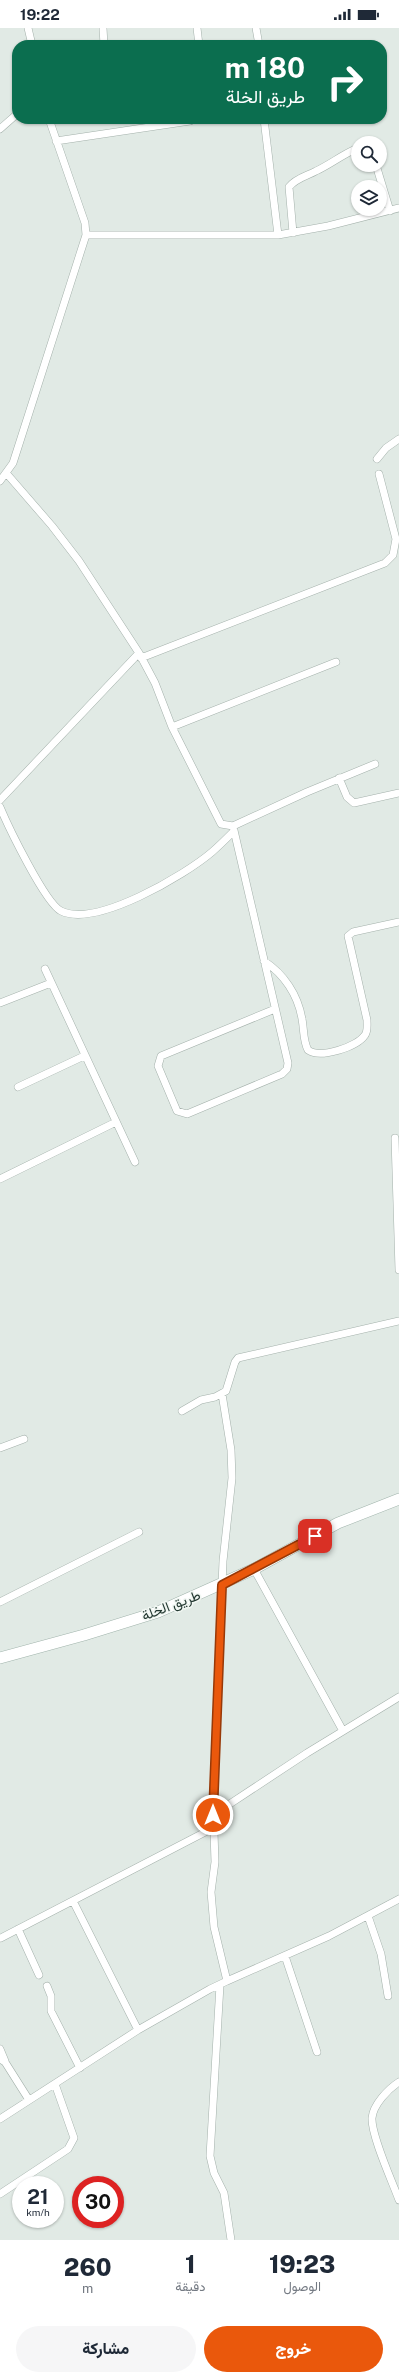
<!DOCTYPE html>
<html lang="ar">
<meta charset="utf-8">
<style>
:root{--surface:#fff;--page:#f6f6f7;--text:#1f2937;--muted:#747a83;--accent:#ea580c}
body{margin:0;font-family:"Public Sans",Vazirmatn,sans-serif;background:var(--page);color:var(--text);direction:rtl;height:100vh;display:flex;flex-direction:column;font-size:15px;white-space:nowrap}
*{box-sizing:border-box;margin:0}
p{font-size:13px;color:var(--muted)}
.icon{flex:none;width:22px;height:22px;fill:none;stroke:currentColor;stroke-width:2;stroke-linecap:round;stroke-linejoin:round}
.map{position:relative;height:2212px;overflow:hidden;direction:ltr}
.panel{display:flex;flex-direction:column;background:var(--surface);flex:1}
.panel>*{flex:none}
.guide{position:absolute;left:12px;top:12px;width:375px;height:84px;border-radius:16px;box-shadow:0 1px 3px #0004;direction:rtl;background:#0b6e4f;color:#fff;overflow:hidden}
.tools{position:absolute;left:351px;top:108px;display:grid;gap:8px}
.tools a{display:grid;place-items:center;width:36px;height:36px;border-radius:50%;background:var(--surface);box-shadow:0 1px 3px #0004;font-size:20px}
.speed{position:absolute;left:12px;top:2148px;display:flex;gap:8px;font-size:20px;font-weight:700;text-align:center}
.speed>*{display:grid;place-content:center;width:52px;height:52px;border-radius:50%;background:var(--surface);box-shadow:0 1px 3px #0004;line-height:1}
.speed small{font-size:10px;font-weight:400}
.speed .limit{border:6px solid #d22;background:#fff;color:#111}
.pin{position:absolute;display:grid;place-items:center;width:34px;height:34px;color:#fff;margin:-17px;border-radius:8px;box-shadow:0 2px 6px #0006}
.me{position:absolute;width:44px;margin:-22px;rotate:0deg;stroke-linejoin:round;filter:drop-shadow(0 0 3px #0008)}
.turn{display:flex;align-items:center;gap:14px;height:84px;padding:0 16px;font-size:18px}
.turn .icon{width:52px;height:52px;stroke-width:2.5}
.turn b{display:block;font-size:28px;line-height:34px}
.eta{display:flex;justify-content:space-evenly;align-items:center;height:68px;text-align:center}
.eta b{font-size:24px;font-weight:800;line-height:28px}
.primary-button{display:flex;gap:8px;margin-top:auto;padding:8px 16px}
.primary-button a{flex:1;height:46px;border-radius:24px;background:var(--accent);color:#fff;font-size:16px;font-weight:800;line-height:46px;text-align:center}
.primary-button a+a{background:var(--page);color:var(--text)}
.status{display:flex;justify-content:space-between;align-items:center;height:28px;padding:0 20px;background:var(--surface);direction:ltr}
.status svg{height:11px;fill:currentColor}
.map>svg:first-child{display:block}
</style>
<div class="status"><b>19:22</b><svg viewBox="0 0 49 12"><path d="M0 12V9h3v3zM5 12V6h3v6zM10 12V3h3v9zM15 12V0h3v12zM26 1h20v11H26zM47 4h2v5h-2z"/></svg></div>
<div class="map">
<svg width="399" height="2212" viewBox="0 0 399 2212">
<rect width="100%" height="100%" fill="#e1eae5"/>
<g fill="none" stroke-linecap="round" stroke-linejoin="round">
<defs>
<path id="street" d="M28,0L32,17
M103,0L104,17
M197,0L199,17
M256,0L259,17
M264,91L278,207
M0,101L17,86
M56,113L190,93
M376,137L390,183
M293,205L289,159C296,150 307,148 316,143C331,136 343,126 358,120
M86,207H278L328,198L399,180
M377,431L386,420L399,411
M7,446L52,498L79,533L139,625L155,655L172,699L221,796L233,798L307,764L375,736
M0,453L13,435L86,207L85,195L49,91
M141,630L385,535L393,527L396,511L379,446
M172,699L336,634
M339,750L347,769L354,775L399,765
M0,772L139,625
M0,779C8,798 45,875 61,883C96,900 185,847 212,824C220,817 227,810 234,803
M233,798L288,1035L287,1041L282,1046L187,1086L177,1083L158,1038L161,1028L275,981
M264,933C284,946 298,967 302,991C304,1001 303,1013 308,1022C320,1031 357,1019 365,1007C368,1003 367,997 367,992L348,908L353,904L399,894
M45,941L135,1134
M0,975L51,955
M18,1059L84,1028
M395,1110L399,1242
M0,1151L116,1094
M182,1383L201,1372L215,1369L226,1363L235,1334L238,1330L399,1293
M0,1420L24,1411
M254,1541L343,1703
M0,1574L139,1504
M213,1787L307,1725L399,1669
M73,1873L138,2002
M368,1888L381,1926L388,1968
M18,1901L39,1947
M1,1910L213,1800
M285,1928L317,2024
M227,1953L329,1908L399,1871
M220,1957L210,2128L214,2145L224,2165L231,2212
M47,1958L51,1968V1983L80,2040
M0,2021L5,2033
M0,2031L5,2034L29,2072
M399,2054C388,2061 373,2077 372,2090C371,2107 392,2153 399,2172
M0,2091L138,2002L210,1961L227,1953L214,1899L211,1864L215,1834L213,1774L223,1533L232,1450L231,1422L222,1366
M0,2166L68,2121L74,2110L55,2056"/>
<path id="secondary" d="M0,1630L84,1607L158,1584L254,1541L338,1495L399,1471"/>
</defs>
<use href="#street" stroke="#a4b1ab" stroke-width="8"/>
<use href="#secondary" stroke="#a1b4ac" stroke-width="12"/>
<use href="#street" stroke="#fff" stroke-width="7"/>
<use href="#secondary" stroke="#fff" stroke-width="11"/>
</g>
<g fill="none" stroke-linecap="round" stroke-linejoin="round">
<defs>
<path id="route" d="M213,1787L222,1557L315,1508"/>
</defs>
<use href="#route" stroke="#983908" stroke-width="10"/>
<use href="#route" stroke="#ea580c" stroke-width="7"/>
</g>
<g text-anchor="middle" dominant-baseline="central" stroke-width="3" stroke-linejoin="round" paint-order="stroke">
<g font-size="14" fill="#233831" stroke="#f1f7f3">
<text transform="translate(171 1577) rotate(-21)">طريق الخلة</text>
</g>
</g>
</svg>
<div class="tools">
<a><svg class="icon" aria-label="search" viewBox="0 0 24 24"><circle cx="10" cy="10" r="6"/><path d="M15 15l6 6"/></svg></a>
<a><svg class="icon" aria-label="layers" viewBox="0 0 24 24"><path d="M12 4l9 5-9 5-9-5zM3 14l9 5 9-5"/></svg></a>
</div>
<div class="speed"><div>21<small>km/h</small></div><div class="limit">30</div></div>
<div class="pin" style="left:315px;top:1508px;background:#d93025"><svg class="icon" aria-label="arrive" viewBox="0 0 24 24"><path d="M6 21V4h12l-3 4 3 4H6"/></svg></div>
<svg class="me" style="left:213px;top:1787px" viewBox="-20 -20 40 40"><circle r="17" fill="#ea580c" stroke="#fff" stroke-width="3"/><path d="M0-11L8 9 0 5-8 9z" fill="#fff"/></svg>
<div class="guide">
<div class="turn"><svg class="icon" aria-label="right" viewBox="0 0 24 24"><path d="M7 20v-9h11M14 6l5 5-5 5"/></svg><div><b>180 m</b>طريق الخلة</div></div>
</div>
</div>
<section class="panel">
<div class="eta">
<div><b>19:23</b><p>الوصول</p></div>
<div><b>1</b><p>دقيقة</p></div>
<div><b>260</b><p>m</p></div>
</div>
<div class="primary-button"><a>خروج</a><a>مشاركة</a></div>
</section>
